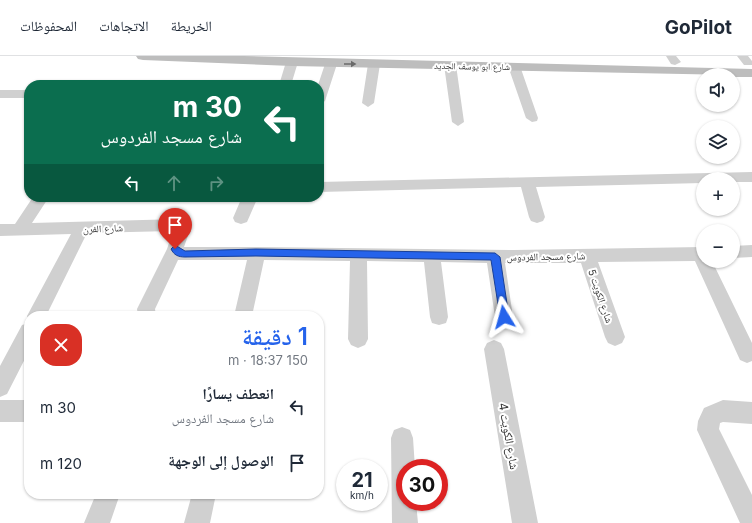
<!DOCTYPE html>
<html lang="ar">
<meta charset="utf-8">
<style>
:root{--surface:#fff;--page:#f6f6f7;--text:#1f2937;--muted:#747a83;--line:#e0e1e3;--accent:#2563eb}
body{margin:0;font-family:Inter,"Noto Naskh Arabic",sans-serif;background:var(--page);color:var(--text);direction:rtl;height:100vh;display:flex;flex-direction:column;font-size:15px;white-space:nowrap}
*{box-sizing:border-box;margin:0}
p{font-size:13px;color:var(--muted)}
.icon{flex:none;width:22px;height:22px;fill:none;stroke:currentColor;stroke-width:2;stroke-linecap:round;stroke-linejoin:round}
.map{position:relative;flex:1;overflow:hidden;direction:ltr}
.drawer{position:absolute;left:24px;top:255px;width:300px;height:188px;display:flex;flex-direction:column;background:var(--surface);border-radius:16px;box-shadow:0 1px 3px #0004;direction:rtl}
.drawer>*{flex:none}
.banner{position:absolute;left:24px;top:24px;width:300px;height:122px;border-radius:16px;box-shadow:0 1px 3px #0004;direction:rtl;background:#0b6e4f;color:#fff;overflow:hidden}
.tools{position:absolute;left:696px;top:12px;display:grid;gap:8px}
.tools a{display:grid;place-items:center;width:44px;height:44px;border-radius:50%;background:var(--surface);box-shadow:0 1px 3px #0004;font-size:20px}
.speed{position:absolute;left:336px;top:403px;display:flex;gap:8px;font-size:20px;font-weight:700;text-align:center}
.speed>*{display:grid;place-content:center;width:52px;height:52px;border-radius:50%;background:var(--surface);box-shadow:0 1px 3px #0004;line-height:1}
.speed small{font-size:10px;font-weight:400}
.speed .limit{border:6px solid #d22;background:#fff;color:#111}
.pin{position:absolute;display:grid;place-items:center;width:34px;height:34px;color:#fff;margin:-41px -17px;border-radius:50% 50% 50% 0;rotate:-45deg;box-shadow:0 0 4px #0007}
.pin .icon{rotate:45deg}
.me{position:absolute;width:44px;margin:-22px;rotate:352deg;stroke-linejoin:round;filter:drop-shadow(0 0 3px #0008)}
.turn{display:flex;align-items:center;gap:14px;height:84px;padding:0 16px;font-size:18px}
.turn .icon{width:52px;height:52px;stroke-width:2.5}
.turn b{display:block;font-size:28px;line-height:34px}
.lanes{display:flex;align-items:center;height:38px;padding:0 16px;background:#0003;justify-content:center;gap:20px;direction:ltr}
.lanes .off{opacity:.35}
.round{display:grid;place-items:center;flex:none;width:42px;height:42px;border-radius:16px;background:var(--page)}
.summary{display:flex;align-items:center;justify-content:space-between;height:68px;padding:0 16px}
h1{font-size:24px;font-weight:600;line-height:30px;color:var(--accent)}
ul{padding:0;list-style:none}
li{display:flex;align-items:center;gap:12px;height:56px;padding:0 16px}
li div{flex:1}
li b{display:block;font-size:15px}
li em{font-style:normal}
header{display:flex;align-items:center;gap:24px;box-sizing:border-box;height:56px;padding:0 20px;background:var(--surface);border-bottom:1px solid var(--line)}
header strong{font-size:19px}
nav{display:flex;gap:22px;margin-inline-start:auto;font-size:14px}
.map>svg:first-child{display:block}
</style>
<header>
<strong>GoPilot</strong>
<nav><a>الخريطة</a><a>الاتجاهات</a><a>المحفوظات</a></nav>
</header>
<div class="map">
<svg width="752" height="467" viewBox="0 0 752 467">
<rect width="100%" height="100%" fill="#fff"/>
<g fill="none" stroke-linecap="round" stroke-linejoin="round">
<path fill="#d0d0d0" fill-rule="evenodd" d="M666,0H676L681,6L675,9L671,8Z
M737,0H748L752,5V9H744Z
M292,3L298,6L291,29H279L286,6Z
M331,5L337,8L325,45L319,49L318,29L325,8Z
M374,5L380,8L374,47L368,51L362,47L368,8Z
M450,6L456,9L464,66L458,70L452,66L444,9Z
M514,7L520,10L538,62L537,65L532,66L526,62L508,10Z
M0,34H29V42H0Z
M752,116V126H733V123H703V127L536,131L545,161L543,165L537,167L531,165L529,161L521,131L319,136V126Z
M33,141H49L32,167L180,163L189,167L191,171L184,191H257L514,194L703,191V205H712L752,287V305L747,307L740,304L695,205L598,206L625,281L622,287L615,290L608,287L605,281L581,207H505L513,261L511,267L504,269L497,267L495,261L487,207L441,206L448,261L446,267L439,269L432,267L430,261L424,206L367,205L368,283L365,289L358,292L351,289L348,283L350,205L264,204L252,260H234L247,204H178L155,253L156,260H138L137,253L167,193L173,175L87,177L46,260H29V265L27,260L71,178L0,180V168H15Z
M242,141H258L247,166L241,168L235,166L233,162Z
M752,189V201L733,202V190Z
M29,267V295L7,338L0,341V310L22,269Z
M494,284L501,287L504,293L538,467H512L484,293L487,287Z
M0,344H29V366H0Z
M723,344L752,346V368L723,366L720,367L719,373L752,439V467H740L697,374L698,365L704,352Z
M402,371L410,374L413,382L415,412H405V446H416L418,467H392L391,382L394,374Z
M96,438H120L110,467H84Z
M192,438H216L210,467H184Z"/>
<path fill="#bdbdbd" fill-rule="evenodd" d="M136,0H243L752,13V21H733V19L292,10L143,4L138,3Z"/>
</g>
<defs><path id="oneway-solid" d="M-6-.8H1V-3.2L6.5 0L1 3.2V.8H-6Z"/></defs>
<use fill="#6a6a6a" href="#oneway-solid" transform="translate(350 8)"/>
<path fill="#2563eb" stroke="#184099" d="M175,189L185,195L256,193L495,197L500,201L509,261L504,265L500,261L491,204L256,200L185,201C178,201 174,199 171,193Z"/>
<g text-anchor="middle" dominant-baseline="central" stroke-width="4" stroke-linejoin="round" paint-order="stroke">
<g font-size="9" fill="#333" stroke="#fff">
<text transform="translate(472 10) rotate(1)">شارع ابو يوسف الجديد</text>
</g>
<g font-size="10" fill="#333" stroke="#fff">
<text transform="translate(103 172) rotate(-2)">شارع الفرن</text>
<text transform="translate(546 200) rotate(-1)">شارع مسجد الفردوس</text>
<text transform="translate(601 240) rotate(71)">شارع الكويت 5</text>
</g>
<g font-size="12" fill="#333" stroke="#fff">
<text transform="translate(509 380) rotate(80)">شارع الكويت 4</text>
</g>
</g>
</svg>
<div class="tools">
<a><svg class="icon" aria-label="sound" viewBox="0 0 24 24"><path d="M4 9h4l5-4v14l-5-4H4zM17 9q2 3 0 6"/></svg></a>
<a><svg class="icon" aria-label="layers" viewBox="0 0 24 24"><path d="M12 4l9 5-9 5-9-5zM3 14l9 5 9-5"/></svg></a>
<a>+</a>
<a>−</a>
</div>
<div class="speed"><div>21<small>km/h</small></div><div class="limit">30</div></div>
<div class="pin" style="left:175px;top:193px;background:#d93025"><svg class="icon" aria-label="arrive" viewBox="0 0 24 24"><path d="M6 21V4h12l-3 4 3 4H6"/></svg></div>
<svg class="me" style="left:504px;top:261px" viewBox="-20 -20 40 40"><path d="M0-17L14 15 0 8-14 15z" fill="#2563eb" stroke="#fff" stroke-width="4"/></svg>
<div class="banner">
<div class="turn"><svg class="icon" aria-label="left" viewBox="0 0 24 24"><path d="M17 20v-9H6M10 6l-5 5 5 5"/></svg><div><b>30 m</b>شارع مسجد الفردوس</div></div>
<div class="lanes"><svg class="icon" aria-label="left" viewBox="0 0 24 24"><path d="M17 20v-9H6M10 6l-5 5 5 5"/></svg><svg class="icon off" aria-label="ahead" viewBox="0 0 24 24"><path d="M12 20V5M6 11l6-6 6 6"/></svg><svg class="icon off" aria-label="right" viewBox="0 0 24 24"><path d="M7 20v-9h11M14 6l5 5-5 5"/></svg></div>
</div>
<section class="drawer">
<div class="summary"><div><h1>1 دقيقة</h1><p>150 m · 18:37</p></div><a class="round" style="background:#d93025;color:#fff"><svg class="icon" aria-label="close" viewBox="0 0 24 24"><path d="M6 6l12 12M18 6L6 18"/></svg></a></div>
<ul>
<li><svg class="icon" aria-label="left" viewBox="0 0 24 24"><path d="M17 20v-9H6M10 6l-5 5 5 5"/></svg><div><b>انعطف يسارًا</b><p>شارع مسجد الفردوس</p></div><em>30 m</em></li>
<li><svg class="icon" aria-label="arrive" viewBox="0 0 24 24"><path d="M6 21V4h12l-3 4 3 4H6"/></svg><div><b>الوصول إلى الوجهة</b></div><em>120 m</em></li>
</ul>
</section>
</div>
